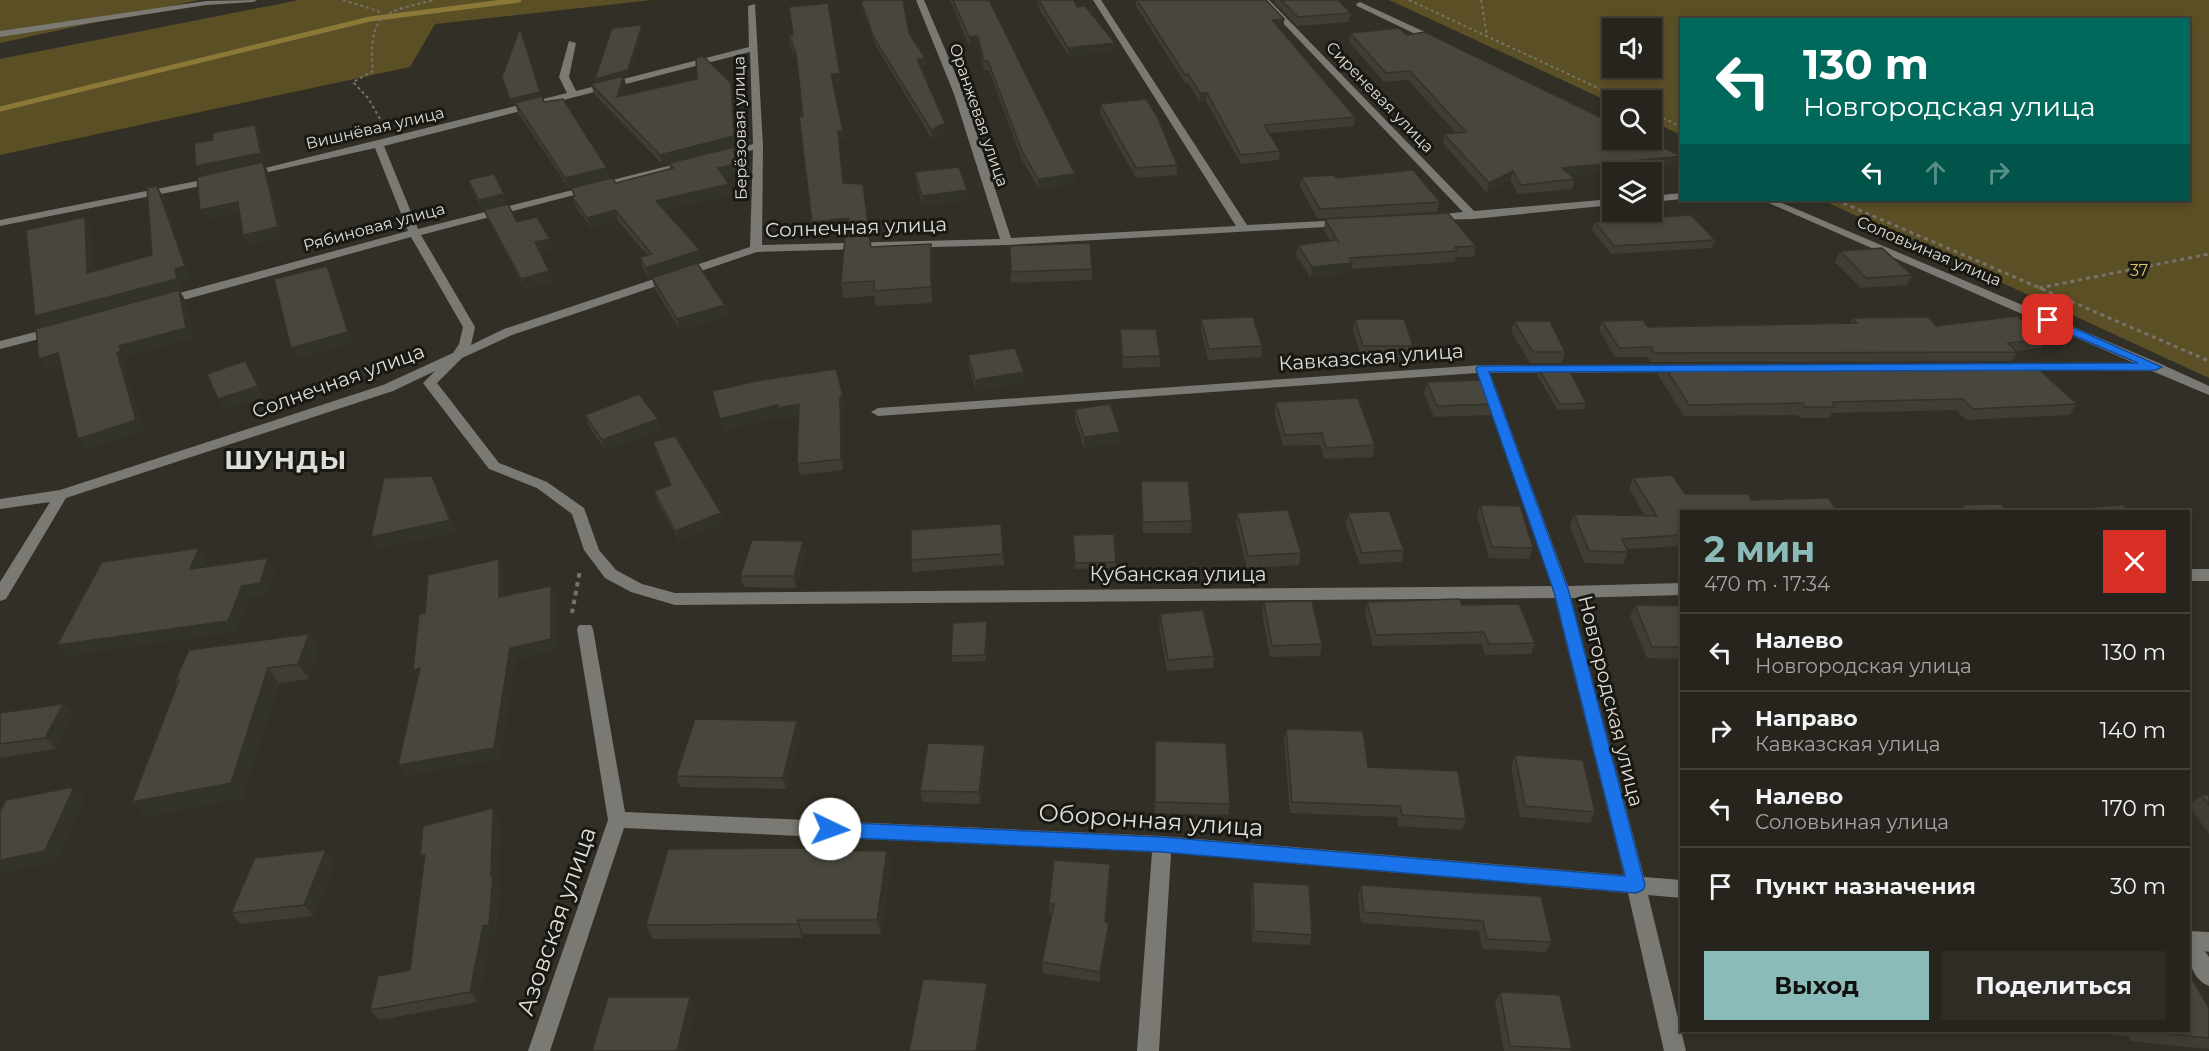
<!DOCTYPE html>
<html lang="ru">
<meta charset="utf-8">
<style>
:root{--surface:#26241c;--page:#2e2c25;--text:#f1f3f6;--muted:#a4a4a3;--line:#42413b;--accent:#8bbbb9}
body{margin:0;font-family:Montserrat,sans-serif;background:var(--page);color:var(--text);height:100vh;display:flex;flex-direction:column;font-size:22px;white-space:nowrap}
*{box-sizing:border-box;margin:0}
p{font-size:20px;color:var(--muted)}
.icon{flex:none;width:33px;height:33px;fill:none;stroke:currentColor;stroke-width:2;stroke-linecap:round;stroke-linejoin:round}
.map{position:relative;flex:1;overflow:hidden}
.side{position:absolute;left:1680px;top:510px;width:510px;height:522px;display:flex;flex-direction:column;background:var(--surface);border-radius:0px;box-shadow:0 3px 9px #0003,0 0 0 2px var(--line)}
.side>*{flex:none}
.guide{position:absolute;left:1680px;top:18px;width:510px;height:183px;border-radius:0px;box-shadow:0 3px 9px #0003,0 0 0 2px var(--line);background:#00695c;color:#fff;overflow:hidden}
.controls{position:absolute;left:1602px;top:18px;display:grid;gap:12px}
.controls a{display:grid;place-items:center;width:60px;height:60px;border-radius:0px;background:var(--surface);box-shadow:0 3px 9px #0003,0 0 0 2px var(--line);font-size:30px}
.pin{position:absolute;display:grid;place-items:center;width:51px;height:51px;color:#fff;margin:-26px;border-radius:12px;box-shadow:0 3px 9px #0006}
.me{position:absolute;width:66px;margin:-33px;rotate:93deg;stroke-linejoin:round;filter:drop-shadow(0 0 4px #0008)}
.turn{display:flex;align-items:center;gap:21px;height:126px;padding:0 24px;font-size:27px}
.turn .icon{width:78px;height:78px;stroke-width:2.5}
.turn b{display:block;font-size:42px;line-height:51px}
.lanes{display:flex;align-items:center;height:57px;padding:0 24px;background:#0003;justify-content:center;gap:30px;direction:ltr}
.lanes .off{opacity:.35}
.round{display:grid;place-items:center;flex:none;width:63px;height:63px;border-radius:0px;background:var(--page)}
.head{display:flex;align-items:center;justify-content:space-between;height:102px;padding:0 24px}
h1{font-size:36px;font-weight:700;line-height:45px;color:var(--accent)}
.cta{display:flex;gap:12px;margin-top:auto;padding:12px 24px}
.cta a{flex:1;height:69px;border-radius:0px;background:var(--accent);color:#111;font-size:24px;font-weight:700;line-height:69px;text-align:center}
.cta a+a{background:var(--page);color:var(--text)}
ul{padding:0;list-style:none}
li{display:flex;align-items:center;gap:18px;height:78px;padding:0 24px;border-top:2px solid var(--line)}
li div{flex:1}
li b{display:block;font-size:22px}
li em{font-style:normal}
.map>svg:first-child{display:block}
</style>
<div class="map">
<svg width="2209" height="1051" viewBox="0 0 2209 1051">
<rect width="100%" height="100%" fill="#323026"/>
<path fill="#5b4f26" fill-rule="evenodd" d="M0,0H199L0,43Z
M299,0H652L435,24L410,67L0,155V59Z
M1389,0H2209V378L1822,200H2188V20H1682L1681,135L1652,121V100H1612V103ZM1612,28H1652V68H1612Z"/>
<g fill="none" stroke-linecap="round" stroke-linejoin="round">
<path stroke="#8c7938" stroke-width="5" d="M0,109L370,19L519,0"/>
<path stroke="#75736a" stroke-width="2" stroke-dasharray="3 3" stroke-linecap="butt" d="M343,0L378,11L382,16
M1409,0L1624,100
M1481,0L1487,36
M1652,113L1682,127
M383,124L368,98L353,82L373,71C368,12 384,12 435,0"/>
<path stroke="#75736a" stroke-width="3" stroke-dasharray="4 4" stroke-linecap="butt" d="M1836,200L2209,361
M2039,288L2209,254"/>
<path stroke="#75736a" stroke-width="4" stroke-dasharray="4.5 4.5" stroke-linecap="butt" d="M572,613L580,570"/>
<path fill="#7a7974" fill-rule="evenodd" d="M257,0L253,2L206,5L0,37V31L206,1Z
M916,0H924L964,94L1011,238L1236,226L1093,0H1101L1247,225L1343,220L1348,223L1343,226L1007,245L757,252L512,335L462,358L437,383L499,463L547,482L584,508L599,550L616,570L642,584L675,593L1552,586L1477,373L878,416L871,412L878,408L1482,365H1687L1688,368L1687,371L1682,372L1490,373L1568,586L1682,583V595L1571,598L1644,877L1682,880V898L1648,895L1686,1051H1664L1628,893L1171,853L1159,1051H1137L1152,852L624,828L550,1051H528L608,820L577,629L579,625H591L593,629L625,812L1162,836L1624,875L1555,598L675,605L631,592L605,578L584,550L572,514L537,488L489,469L423,383L435,371L393,391L66,498L6,599L0,601V582L50,502L0,509V499L60,490L383,385L453,353L459,344L463,327L411,237L169,304L165,305L159,301L161,298L408,231L375,148L246,177L241,174L567,93L559,77L569,41L576,43L569,77L576,91L749,47L748,6L755,4L763,146L762,245L1000,239L954,94ZM750,52L753,144L712,157L717,160L753,150L750,247L504,329L471,345L475,327L421,235L693,164L688,161L418,229L384,146Z
M1261,0H1269L1474,211L1612,199V205L1473,219L1429,220V216L1433,215L1463,212Z
M1360,2L1440,39L1441,41L1434,43L1357,6L1356,4Z
M217,177L222,180L221,182L0,226V220Z
M1682,193V199L1652,202V196Z
M1762,200H1775L2161,364L2209,386V395L2152,371L2013,370L2012,367L2013,364L2018,363H2134Z
M55,327L61,331L59,334L0,349V341Z
M2188,569H2209V581H2188Z
M2188,931L2209,932V952L2205,951L2209,957V986C2187,977 2188,951 2188,931Z"/>
</g>
<path fill="#3f3d34" d="M950,0H989L1075,174V184L1039,189L1022,160L989,70H984L979,45L969,46Z
M1037,0H1074L1077,7L1115,51L1069,56L1041,12Z
M1136,0H1266L1284,19V27H1279L1355,117L1354,126L1269,133L1280,151L1279,160L1241,164L1206,101L1200,102L1188,83H1185L1136,6Z
M1275,0H1338L1351,13L1349,22L1297,26L1274,2Z
M861,1L909,33L925,58L926,66L920,67L946,132L932,139L876,46L862,8Z
M642,25L643,29L629,75L624,77L626,85L623,96L733,93L736,146L663,165L594,94L591,84L596,83Z
M1350,33L1407,35L1677,165L1571,176L1575,179L1572,189L1518,194L1510,180L1487,193L1443,143L1444,134L1456,133L1408,80L1384,82L1349,42Z
M789,35L841,82L833,83L845,139L839,140L844,183L863,184L871,247L932,260V303L876,306L874,296L843,298L841,283L848,236V227L814,231L812,222L797,60L790,44Z
M502,77L544,102L569,188L518,113L515,103L512,104Z
M1100,104L1177,165V175L1136,178L1100,114Z
M737,157L738,174L724,177L729,184L731,195L664,210L700,250L702,261L649,278L643,268L640,257L647,255L618,221L591,228L576,207L572,197L574,196L571,188L616,183L670,169L669,163Z
M915,172L967,190L968,200L923,206L916,183Z
M1301,177L1440,202L1437,212L1318,219L1300,187Z
M468,180L507,204L517,222L553,249L540,252L553,282L525,289L488,220L484,210H483L472,190Z
M1325,219L1476,246L1474,257H1456L1455,262L1351,269V273L1311,278L1296,255L1298,245L1330,241L1324,230Z
M1595,222L1715,240L1712,248L1611,254L1592,230Z
M1840,251L1912,275L1907,285L1861,288L1835,262Z
M1092,269V280L1011,283V272Z
M652,278L725,305L728,316L680,330L655,289Z
M1852,318L1936,326L2047,339L2041,348L2017,351V352L2012,361L1651,362L1647,357H1615L1599,330L1602,321L1648,327L1850,323Z
M1201,319L1262,346L1261,357L1208,360L1201,330Z
M1355,319L1413,346L1411,357H1361L1353,330Z
M1514,321L1565,352L1562,363H1530L1511,331Z
M1120,329L1160,356V367L1123,368L1120,340Z
M968,355L1025,383L976,391L969,366Z
M1663,364L2077,404L2069,415L1966,420L1956,410L1832,413L1829,418H1800L1797,415L1684,416L1658,375Z
M1539,370L1586,403L1584,409L1558,410L1537,375Z
M1427,382L1493,404L1490,415L1434,417L1424,393Z
M712,391L845,408H842L843,470L800,475L797,464L798,416L781,419V416L724,430Z
M1276,402L1375,445L1373,457L1324,459L1320,445L1283,446L1274,413Z
M1075,409L1120,432V443L1084,448L1075,420Z
M585,415L661,430L606,451L589,426Z
M653,442L724,523L679,541L657,501L654,491L670,485L656,452Z
M1633,478L1682,512V546L1627,549L1628,552L1623,564L1584,563L1570,526L1574,514L1645,516L1629,489Z
M1141,481L1192,521L1191,533H1143Z
M1480,505L1533,548L1529,559L1489,558L1477,516Z
M1962,505L2007,512H1958Z
M1237,513L1301,553L1299,565L1247,568L1236,524Z
M1348,513L1404,550L1402,562L1360,564L1346,525Z
M1001,524L1004,565L913,572L911,560Z
M1073,535L1116,562V568L1075,569Z
M803,541L806,552L796,588L744,587L740,576Z
M1264,602L1322,644L1320,656L1270,657L1262,613Z
M1367,602L1462,605L1535,643L1531,654L1485,655L1481,644L1373,646L1365,613Z
M1635,605L1681,606L1682,659L1647,658L1630,617Z
M1160,614L1214,656L1213,668L1167,671L1159,625Z
M987,627L986,661L952,662L951,656Z
M309,634L319,649L309,679L279,683L243,798L146,817L132,802L178,684L175,681Z
M63,704L74,715L56,749L0,758V713Z
M1286,729L1368,767L1466,819L1462,830L1398,826L1397,817L1290,813L1284,740Z
M800,733L786,789L680,787L676,776Z
M1155,741L1230,804L1228,815L1155,813Z
M985,745L986,756L980,804L922,802L920,791Z
M1515,755L1595,812L1590,823L1520,817L1511,767Z
M2201,795H2209V834L2189,806Z
M500,819L498,883L500,886L496,936L490,937L478,1002L379,1020L370,1010L410,970L424,863L420,856Z
M326,850L335,861L314,916L241,924L231,913Z
M813,850L887,851L891,865L881,934H803L802,938L653,939L646,925Z
M1110,875L1106,922L1109,923V933L1100,982L1043,973L1042,962L1052,915H1050L1049,904Z
M1253,882L1312,935L1310,945L1252,942L1251,893Z
M1361,885L1478,893L1552,942L1546,952L1482,949L1479,931L1361,923L1358,896Z
M1500,992L1572,1049L1571,1051H1504L1495,1002Z
M2209,1008V1049L2130,1041L2129,1037L2078,1030H2188Z"/>
<path fill="#33322b" d="M1284,19V27L1272,28V20Z
M642,25L643,29L629,75L624,77L626,85L620,106L596,84L595,79Z
M978,36L979,45L969,46V37Z
M1115,43V51L1069,56L1068,48Z
M925,58L926,66L918,67L917,59Z
M831,74H840L841,82L833,83Z
M731,83L733,93L736,146L663,165L660,155Z
M540,92L542,97L512,104L510,99Z
M1200,93H1207L1206,101L1200,102Z
M945,123L946,132L932,139L931,130Z
M255,125L260,135L266,162L264,163L268,172L283,238L249,246L243,235L263,163L202,176L196,166Z
M838,131H843L845,139L839,140L845,192Z
M734,147L737,157L738,174L720,178L718,168Z
M1681,156L1677,165L1559,178L1562,168Z
M607,168L610,178L569,188L565,178Z
M1513,171L1510,180L1487,193L1489,183Z
M1075,174V184L1039,189L1038,179Z
M729,184L731,195L658,211L656,201Z
M157,186L163,196L191,277L181,280L183,289L179,290L186,301L193,339L127,357L128,362L124,363L144,431L87,450L78,439L119,346L43,327L35,316L177,279Z
M967,190L968,200L923,206L922,196Z
M504,194L507,204L483,210L479,200Z
M238,202L243,212L206,220L200,210Z
M615,210L618,221L591,228L587,218Z
M85,217L91,227L94,283L87,273Z
M849,218L850,227L814,231L812,222Z
M550,239L553,249L539,253L535,242Z
M931,244L932,260V303L931,287Z
M700,250L702,261L649,278L646,268Z
M1352,263L1351,273L1311,278L1312,267Z
M327,266L332,276L353,343L297,359L291,348Z
M549,271L553,282L525,289L521,279Z
M725,305L728,316L680,330L677,319Z
M58,353L66,364L47,370L39,359Z
M245,361L264,397L225,410L218,399Z
M1024,372L1025,383L976,391L975,380Z
M843,396L845,408H842L843,470L841,459L840,397Z
M799,404L801,415L781,419V416L724,430L720,419L778,405Z
M658,419L661,430L606,451L602,440Z
M1120,432V443L1084,448V437Z
M432,476L456,532L377,549L371,537Z
M721,513L724,523L679,541L675,531Z
M803,541L806,552L796,588L794,576Z
M199,548L207,560L198,581L190,569Z
M268,558L276,569L268,595L250,597L237,632L68,656L57,645L242,586Z
M499,559L505,571V608L499,597Z
M551,586L557,597V650L516,660L501,759L406,776L398,765L510,648Z
M987,621V627L986,661L985,655Z
M309,634L319,649L309,679L298,664Z
M268,668L279,683L243,798L146,817L132,802Z
M420,668V681L413,670Z
M63,704L74,715L56,749L45,738Z
M797,721L800,733L786,789L783,778Z
M985,745L986,756L980,804L979,792Z
M74,787L85,798L57,862L0,873V860Z
M493,808L500,819L498,883L500,886L496,936L490,937L478,1002L470,992L483,926L491,876Z
M326,850L335,861L314,916L304,905Z
M887,851L891,865L881,934L877,920Z
M425,855L427,867L420,856Z
M1110,864V875L1105,933V922Z
M798,920L803,934L802,938L798,924Z
M1109,923V933L1100,982V972Z
M987,983L988,993L979,1051H976Z
M690,997L696,1007L685,1051H677Z"/>
<path fill="#49473d" stroke="#33322b" stroke-width="1.5" d="M865,0H903L909,33L925,58L917,59L945,123L931,130L874,38L861,1Z
M953,0H989L1075,174L1038,179L1022,151L988,61H984L978,36L969,37Z
M1039,0H1074L1077,7L1085,6L1115,43L1068,48L1041,4Z
M1137,0H1266L1284,19L1272,20L1355,117L1264,125L1280,151L1241,155L1207,93H1200L1188,74L1185,75Z
M1281,0H1338L1351,13L1298,17Z
M828,3L840,74H831L843,131H838L843,183L863,184L869,231H847L849,218L812,222L799,116H803L796,53L789,35H793L789,7Z
M642,25L628,70L595,79L612,28Z
M520,28L540,92L510,99L502,77Z
M1399,28L1407,35L1425,32L1612,123V140H1647L1681,156L1562,168L1575,179L1521,185L1513,171L1489,183L1444,134L1466,132L1410,71L1386,73L1350,33Z
M703,56L731,83L734,136L660,155L591,84L624,76L617,97L697,79L696,58Z
M542,96L544,102L563,99L607,168L565,178L515,103Z
M1146,99L1157,116L1177,165L1136,168L1100,104Z
M255,125L261,153L196,166L194,143L213,140L212,133Z
M734,147L735,164L718,168L729,184L656,201L700,250L646,268L640,257L652,254L615,210L587,218L572,197L575,196L571,188L612,178L616,183L673,168L669,163Z
M263,162L278,227L243,235L238,202L200,210L197,177Z
M959,167L967,190L922,196L915,172Z
M1413,170L1440,202L1320,209L1301,177L1334,175L1336,178Z
M494,174L504,194L479,200L468,180Z
M157,186L185,266L175,269L177,279L35,316L26,230L85,217L87,273L152,255L147,188Z
M508,204L517,222L537,217L550,239L535,242L549,271L521,279L484,210Z
M1448,213L1476,246L1455,247L1457,251L1349,258L1352,263L1312,267L1298,245L1337,240L1339,243L1325,219Z
M1691,215L1715,240L1614,246L1595,222Z
M869,236L871,247L931,244V287L874,291V281L841,283L845,237Z
M1090,243L1092,269L1011,272L1010,246Z
M1882,248L1912,275L1866,278L1840,251Z
M697,263L725,305L677,319L652,278Z
M327,266L348,332L291,348L274,279Z
M179,290L186,328L119,346L121,351L117,353L136,420L78,439L58,353L39,359L36,329Z
M2017,316L2047,339L2008,343L2017,352L1654,353L1651,347L1619,348L1602,321L1643,320L1648,327L1857,323L1852,318L1928,317L1936,326Z
M1253,317L1262,346L1209,349L1201,319Z
M1355,319H1404L1413,346H1363Z
M1514,321H1550L1565,352H1533Z
M1120,329H1156L1160,356L1123,357Z
M1015,348L1024,372L975,380L968,355Z
M245,361L258,386L218,399L207,374Z
M2032,363L2077,404L1973,409L1963,399L1832,402L1835,407H1805L1803,403L1689,405L1663,364Z
M836,369L843,396L840,397L841,459L797,464L799,404L779,408L778,405L720,419L712,391L756,381Z
M1569,369L1586,403L1560,404L1539,370Z
M1482,380L1493,404L1437,406L1427,382Z
M639,394L658,419L602,440L585,415Z
M1358,398L1375,445L1326,448L1322,433L1285,435L1276,402Z
M1110,404L1120,432L1084,437L1075,409Z
M675,436L721,513L675,531L654,491L671,485L653,442Z
M1672,475L1685,494H1748L1751,500L1828,498L1838,512H1682V535L1622,539L1628,552L1589,551L1574,514L1657,516L1633,478Z
M432,476L450,520L371,537L384,478Z
M1141,481H1188L1192,521L1143,522Z
M2001,504L2007,512H1967L1962,505Z
M1480,505L1520,506L1533,548L1492,547Z
M2123,505L2130,512H2084L2081,508Z
M1288,510L1301,553L1248,556L1237,513Z
M1389,511L1404,550L1362,553L1348,513Z
M1001,524L1003,554L911,560V530Z
M1114,534L1116,562L1075,563L1073,535Z
M752,540L803,541L794,576H740Z
M199,548L190,569L268,558L260,583L242,586L228,621L57,645L102,562Z
M499,559V597L551,586V639L510,648L494,748L398,765L420,668L413,670L419,614L425,613L428,575Z
M1460,599L1462,605L1519,604L1535,643L1489,644L1484,632L1376,635L1367,602Z
M1312,601L1322,644L1272,646L1264,602Z
M1635,605L1681,606L1682,647H1652Z
M1203,610L1214,656L1168,660L1160,614Z
M987,621L985,655L951,656L953,623Z
M309,634L298,664L268,668L231,783L132,802L179,680L175,681L189,650Z
M63,704L45,738L0,744V713Z
M695,719L797,721L783,778L676,776Z
M1286,729L1363,731L1368,767L1458,771L1466,819L1402,815L1400,806L1292,802Z
M1155,741L1226,743L1230,804L1155,802Z
M928,743L985,745L979,792L920,791Z
M1515,755L1583,760L1595,812L1525,806Z
M74,787L45,851L0,860V811L6,800Z
M2201,795H2209V805Z
M493,808L491,876H493L489,925L483,926L470,992L370,1010L378,976L410,970L425,855L420,856L423,826Z
M812,848V850L887,851L877,920H798V924L646,925L668,849Z
M326,850L304,905L231,913L255,858Z
M1054,860L1110,864L1105,922L1109,923L1100,972L1042,962L1054,904H1049Z
M1253,882L1309,885L1312,935L1254,931Z
M1361,885L1478,893L1541,896L1552,942L1487,939L1483,921L1364,912Z
M2188,972L2209,1008V1038L2143,1031L2188,1030Z
M923,979L987,983L976,1051H909Z
M1500,992L1560,995L1572,1049L1510,1046Z
M608,997H690L677,1051H592Z"/>
<path fill="#1a73e8" stroke="#114b97" stroke-width="1.5" d="M2044,318H2052L2162,367L2156,370L1489,372L1569,592L1645,885L1643,890L1636,893L1162,852L830,837L824,835L822,829L824,824L830,822L1162,837L1625,876L1554,592L1476,369L1478,366L2138,363L2044,323Z"/>
<g text-anchor="middle" dominant-baseline="central" stroke-width="6" stroke-linejoin="round" paint-order="stroke">
<g font-size="16" fill="#dfddd7" stroke="#191813">
<text transform="translate(1380 97) rotate(46)">Сиреневая улица</text>
<text transform="translate(979 115) rotate(71)">Оранжевая улица</text>
<text transform="translate(375 128) rotate(-13)">Вишнёвая улица</text>
<text transform="translate(740 128) rotate(-91)">Берёзовая улица</text>
<text transform="translate(374 227) rotate(-15)">Рябиновая улица</text>
<text transform="translate(1929 251) rotate(23)">Соловьиная улица</text>
</g>
<g font-size="16" fill="#e3c869" stroke="#191813">
<text x="2139" y="270">37</text>
</g>
<g font-size="20" fill="#dfddd7" stroke="#191813">
<text transform="translate(856 227) rotate(-2)">Солнечная улица</text>
<text transform="translate(1371 357) rotate(-4)">Кавказская улица</text>
<text transform="translate(338 381) rotate(-20)">Солнечная улица</text>
<text x="1178" y="574">Кубанская улица</text>
<text transform="translate(1611 701) rotate(76)">Новгородская улица</text>
</g>
<g font-size="24" fill="#dfddd7" stroke="#191813">
<text transform="translate(1151 820) rotate(4)">Оборонная улица</text>
<text transform="translate(556 921) rotate(-71)">Азовская улица</text>
</g>
<g font-size="26" font-weight="bold" letter-spacing="1.5" fill="#dfddd7" stroke="#191813">
<text x="286" y="460">ШУНДЫ</text>
</g>
</g>
</svg>
<div class="controls">
<a><svg class="icon" aria-label="sound" viewBox="0 0 24 24"><path d="M4 9h4l5-4v14l-5-4H4zM17 9q2 3 0 6"/></svg></a>
<a><svg class="icon" aria-label="search" viewBox="0 0 24 24"><circle cx="10" cy="10" r="6"/><path d="M15 15l6 6"/></svg></a>
<a><svg class="icon" aria-label="layers" viewBox="0 0 24 24"><path d="M12 4l9 5-9 5-9-5zM3 14l9 5 9-5"/></svg></a>
</div>
<div class="pin" style="left:2048px;top:320px;background:#d93025"><svg class="icon" aria-label="arrive" viewBox="0 0 24 24"><path d="M6 21V4h12l-3 4 3 4H6"/></svg></div>
<svg class="me" style="left:830px;top:829px" viewBox="-20 -20 40 40"><circle r="19" fill="#fff"/><path d="M0-13L10 11 0 6-10 11z" fill="#1a73e8"/></svg>
<div class="guide">
<div class="turn"><svg class="icon" aria-label="left" viewBox="0 0 24 24"><path d="M17 20v-9H6M10 6l-5 5 5 5"/></svg><div><b>130 m</b>Новгородская улица</div></div>
<div class="lanes"><svg class="icon" aria-label="left" viewBox="0 0 24 24"><path d="M17 20v-9H6M10 6l-5 5 5 5"/></svg><svg class="icon off" aria-label="ahead" viewBox="0 0 24 24"><path d="M12 20V5M6 11l6-6 6 6"/></svg><svg class="icon off" aria-label="right" viewBox="0 0 24 24"><path d="M7 20v-9h11M14 6l5 5-5 5"/></svg></div>
</div>
<section class="side">
<div class="head"><div><h1>2 мин</h1><p>470 m · 17:34</p></div><a class="round" style="background:#d93025;color:#fff"><svg class="icon" aria-label="close" viewBox="0 0 24 24"><path d="M6 6l12 12M18 6L6 18"/></svg></a></div>
<ul>
<li><svg class="icon" aria-label="left" viewBox="0 0 24 24"><path d="M17 20v-9H6M10 6l-5 5 5 5"/></svg><div><b>Налево</b><p>Новгородская улица</p></div><em>130 m</em></li>
<li><svg class="icon" aria-label="right" viewBox="0 0 24 24"><path d="M7 20v-9h11M14 6l5 5-5 5"/></svg><div><b>Направо</b><p>Кавказская улица</p></div><em>140 m</em></li>
<li><svg class="icon" aria-label="left" viewBox="0 0 24 24"><path d="M17 20v-9H6M10 6l-5 5 5 5"/></svg><div><b>Налево</b><p>Соловьиная улица</p></div><em>170 m</em></li>
<li><svg class="icon" aria-label="arrive" viewBox="0 0 24 24"><path d="M6 21V4h12l-3 4 3 4H6"/></svg><div><b>Пункт назначения</b></div><em>30 m</em></li>
</ul>
<div class="cta"><a>Выход</a><a>Поделиться</a></div>
</section>
</div>
